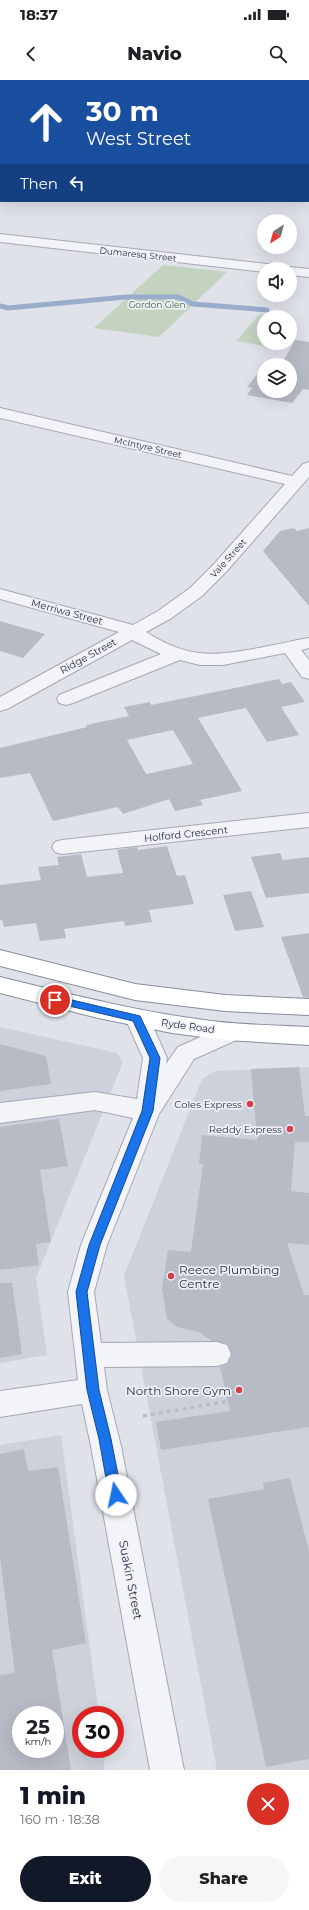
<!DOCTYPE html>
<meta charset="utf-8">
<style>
:root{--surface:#fff;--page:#f6f6f6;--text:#202124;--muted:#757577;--accent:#111827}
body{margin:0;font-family:Montserrat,sans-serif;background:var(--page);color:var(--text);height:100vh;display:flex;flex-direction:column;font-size:15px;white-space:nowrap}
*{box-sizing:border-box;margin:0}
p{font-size:13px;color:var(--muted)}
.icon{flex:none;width:22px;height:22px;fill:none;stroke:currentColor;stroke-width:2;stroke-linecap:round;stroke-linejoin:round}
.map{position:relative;height:1690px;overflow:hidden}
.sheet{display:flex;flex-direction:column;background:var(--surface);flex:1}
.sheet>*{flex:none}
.banner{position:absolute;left:0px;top:0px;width:309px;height:122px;box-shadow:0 4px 16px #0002;background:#1a4fa0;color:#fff;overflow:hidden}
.needle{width:26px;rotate:216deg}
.buttons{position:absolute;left:257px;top:134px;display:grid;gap:8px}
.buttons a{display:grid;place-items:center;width:40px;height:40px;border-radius:50%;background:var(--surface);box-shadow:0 4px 16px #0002;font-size:20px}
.speed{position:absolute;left:12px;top:1626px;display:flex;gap:8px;font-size:20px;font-weight:700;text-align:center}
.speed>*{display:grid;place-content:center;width:52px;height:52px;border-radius:50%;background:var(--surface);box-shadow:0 4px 16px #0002;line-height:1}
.speed small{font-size:10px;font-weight:400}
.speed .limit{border:6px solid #d22;background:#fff;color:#111}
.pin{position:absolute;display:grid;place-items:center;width:34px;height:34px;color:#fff;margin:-17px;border:2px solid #fff;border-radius:50%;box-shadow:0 1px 4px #0007}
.me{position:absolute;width:44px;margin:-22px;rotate:349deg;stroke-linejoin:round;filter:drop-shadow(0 0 3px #0008)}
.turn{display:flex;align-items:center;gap:14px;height:84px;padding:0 20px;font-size:18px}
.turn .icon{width:52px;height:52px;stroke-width:2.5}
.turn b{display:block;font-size:28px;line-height:34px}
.then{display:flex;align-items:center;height:38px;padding:0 20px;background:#0003;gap:8px;font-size:15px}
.round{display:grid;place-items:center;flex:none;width:42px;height:42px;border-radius:21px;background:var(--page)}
.head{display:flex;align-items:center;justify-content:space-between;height:68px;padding:0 20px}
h1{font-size:24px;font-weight:800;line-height:30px;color:var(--accent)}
.primary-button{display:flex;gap:8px;margin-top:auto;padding:8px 20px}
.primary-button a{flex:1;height:46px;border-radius:24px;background:var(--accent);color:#fff;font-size:16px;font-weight:800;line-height:46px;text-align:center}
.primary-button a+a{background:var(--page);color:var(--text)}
.status{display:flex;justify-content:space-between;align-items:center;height:28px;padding:0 20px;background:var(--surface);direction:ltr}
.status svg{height:11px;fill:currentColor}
header{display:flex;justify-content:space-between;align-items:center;height:52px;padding:0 20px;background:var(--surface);font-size:18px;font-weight:800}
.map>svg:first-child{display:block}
</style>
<div class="status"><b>18:37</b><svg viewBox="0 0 49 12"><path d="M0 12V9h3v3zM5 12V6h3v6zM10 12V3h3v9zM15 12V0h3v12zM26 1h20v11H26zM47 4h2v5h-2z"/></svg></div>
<header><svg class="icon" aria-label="back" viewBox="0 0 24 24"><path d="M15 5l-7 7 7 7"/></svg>Navio<svg class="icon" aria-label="search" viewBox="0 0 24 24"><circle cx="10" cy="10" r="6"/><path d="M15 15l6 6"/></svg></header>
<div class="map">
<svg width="309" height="1690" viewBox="0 0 309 1690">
<rect width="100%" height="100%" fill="#dfe2e9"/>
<path fill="#cdd1db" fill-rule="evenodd" d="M0,947L117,973L123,982L36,1198L47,1275L0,1283Z
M309,987V1690H217L124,1196L202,999L215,991Z
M61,1355L99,1635H81V1669H104L105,1678L103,1690H0V1365ZM21,1635H55V1669H21Z"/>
<path fill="#c3d3c0" d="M163,185L227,192L159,257L94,248Z
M260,234L274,237H264V263H273L270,267L236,261Z"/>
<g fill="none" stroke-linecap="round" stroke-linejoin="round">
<path stroke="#99accb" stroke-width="5" d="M0,226L8,228L126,217H178L193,224L267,230"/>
</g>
<path fill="#b6bbc6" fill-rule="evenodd" d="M295,260L309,262V310L303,309L292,323L247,315L252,308L247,307L264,286V311H290V285H281Z
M294,448L297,451L309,448V526L263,471L280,451Z
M0,541L45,554L23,578L0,571Z
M279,599L282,604L291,602L305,622L281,627L299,655L267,662L246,628L198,638L242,711L200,720L203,725L175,731L169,719L123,734L118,727L53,741L30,693L0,698V668L87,647L86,645L129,636L124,627L150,622L151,625ZM173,650L193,684L146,694L127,660Z
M167,766L177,796L185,795L194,824L149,830L152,842L125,846L124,841L64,849L66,858L40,861L36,843L4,847L2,840H0V805L41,800L38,787L59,785L57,777L81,774L87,797L123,793L117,770L137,767L138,770Z
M280,773L283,780L309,777V813L266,818L251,777Z
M251,811L264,847L235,851L223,815Z
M309,853V918L303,917L281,857Z
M0,964L46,976L51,1004L0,1011Z
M299,987L305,1036H309V1062H295L291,1111L309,1113V1165L287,1163L304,1215H309V1347L161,1370L156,1342L230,1331L220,1287L228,1284L232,1275L228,1264L212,1261L199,1252L177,1247L167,1239L162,1209L168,1170L191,1172L203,1084H199L202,1055L257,1060L251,989Z
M59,1039L68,1086L40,1090L51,1162L36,1164L39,1185L0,1190V1047Z
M0,1203H12L22,1274L0,1278Z
M24,1369L28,1391L58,1387L86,1563L52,1570L71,1690H0V1595L15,1593L0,1478V1374ZM21,1635H55V1669H21Z
M290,1398L309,1471V1679L266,1687L208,1419L264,1409L263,1403Z"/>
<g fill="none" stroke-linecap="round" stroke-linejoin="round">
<defs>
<path id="minor" d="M0,25H1V31H0Z
M308,55H309V61H308Z
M0,154L276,185L281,186L283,189H264V192L0,162Z
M290,187L309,189V197L290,195V189H285Z
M0,328L292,396L303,384L309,382V397L226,492L202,516L170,539L146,552C162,562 180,571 200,573C229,577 278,563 309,558V568L301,570L309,580V599L302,597L285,573L223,585H200L180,580L73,623L66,625L59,623L57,619L59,615L161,574L132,560L7,629L0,631V617L119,552L0,519V509L133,545L158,531L190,508L214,484L285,404L0,338Z
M309,733V747L62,774L55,772L52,767L55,762L62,760Z
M137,929L145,932L149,938L167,978L166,984L178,967L225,946L233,943L241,946L245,952L241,958L194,979L159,1034L107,1165L94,1212L101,1263L217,1262L227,1265L231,1274L227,1283L217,1286L104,1287L107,1310L121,1366L184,1690H150L91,1366L82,1324L0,1337V1311L78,1300L68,1212L81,1165L133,1038L95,1030L0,1043V1023L95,1012L137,1019L143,978L125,938L129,932Z"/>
<path id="highway" d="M0,870L135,904L225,915L309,919V935L225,931L135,920L0,886Z
M0,897C65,913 130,930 197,939C234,945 272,945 309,947V965L225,960L172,953L98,938L0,913Z"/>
</defs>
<use href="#minor" stroke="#a4a8b3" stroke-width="2"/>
<use href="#highway" stroke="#868ea0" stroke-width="2"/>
<path stroke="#b9bdc4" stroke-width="3.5" stroke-dasharray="4 4" stroke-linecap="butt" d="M143,1336L228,1321"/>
<use href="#minor" fill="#f2f4f7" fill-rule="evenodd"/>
<use href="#highway" fill="#fff" fill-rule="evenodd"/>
</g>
<path fill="#1a73e8" stroke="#114b97" d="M55,916L140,936L160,978L153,1031L100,1165L87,1212L99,1310L111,1359L122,1415L120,1419L116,1421L111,1419L109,1415L99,1359L87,1310L76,1212L89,1165L142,1031L150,978L133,941L52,922L50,920Z"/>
<g fill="#d43f48" stroke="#eff1f7" stroke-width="1.5">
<circle cx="250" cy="1024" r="4"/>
<circle cx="290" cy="1049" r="4"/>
<circle cx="171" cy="1196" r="4"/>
<circle cx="239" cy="1310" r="4"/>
</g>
<g text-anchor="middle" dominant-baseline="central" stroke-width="3.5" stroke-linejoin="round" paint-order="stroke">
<g font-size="9" fill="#272e41" stroke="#eff1f7">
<text transform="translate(138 174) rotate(6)">Dumaresq Street</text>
<text transform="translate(148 367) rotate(13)">McIntyre Street</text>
<text transform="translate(228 478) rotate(-48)">Vale Street</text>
</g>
<g font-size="9" fill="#385d34" stroke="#eff1f7">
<text x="157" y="224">Gordon Glen</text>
</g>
<g font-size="10" fill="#272e41" stroke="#eff1f7">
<text transform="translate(67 532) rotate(15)">Merriwa Street</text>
<text transform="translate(88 576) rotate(-29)">Ridge Street</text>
<text transform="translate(186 754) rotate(-6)">Holford Crescent</text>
<text transform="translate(188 946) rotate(8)">Ryde Road</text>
</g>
<g font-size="10" fill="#272e41" stroke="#eff1f7" text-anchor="end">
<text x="242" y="1024">Coles Express</text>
<text x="282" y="1049">Reddy Express</text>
</g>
<g font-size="12" fill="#272e41" stroke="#eff1f7" text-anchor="start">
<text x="179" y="1189">Reece Plumbing<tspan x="179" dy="14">Centre</tspan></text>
<text x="231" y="1310" text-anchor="end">North Shore Gym</text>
</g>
<g font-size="12" fill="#272e41" stroke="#eff1f7">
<text transform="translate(131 1500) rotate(79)">Suakin Street</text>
</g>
</g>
</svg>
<div class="buttons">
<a><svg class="needle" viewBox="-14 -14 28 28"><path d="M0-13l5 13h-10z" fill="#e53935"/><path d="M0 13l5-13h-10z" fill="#757577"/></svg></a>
<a><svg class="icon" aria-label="sound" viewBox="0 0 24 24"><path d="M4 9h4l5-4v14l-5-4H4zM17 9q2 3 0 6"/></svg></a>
<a><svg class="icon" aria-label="search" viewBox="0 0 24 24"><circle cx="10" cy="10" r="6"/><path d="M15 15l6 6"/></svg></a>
<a><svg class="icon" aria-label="layers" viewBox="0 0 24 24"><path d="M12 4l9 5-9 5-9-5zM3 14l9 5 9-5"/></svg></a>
</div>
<div class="speed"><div>25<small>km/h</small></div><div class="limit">30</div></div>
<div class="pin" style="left:55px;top:920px;background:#d93025"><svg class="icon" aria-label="arrive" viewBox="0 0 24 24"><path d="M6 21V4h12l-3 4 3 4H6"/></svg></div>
<svg class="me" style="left:116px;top:1415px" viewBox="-20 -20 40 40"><circle r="19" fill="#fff"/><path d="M0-13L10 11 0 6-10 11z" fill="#1a73e8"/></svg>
<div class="banner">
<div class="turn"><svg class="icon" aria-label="ahead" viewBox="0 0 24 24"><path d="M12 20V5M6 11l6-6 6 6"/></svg><div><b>30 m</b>West Street</div></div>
<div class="then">Then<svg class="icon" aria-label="left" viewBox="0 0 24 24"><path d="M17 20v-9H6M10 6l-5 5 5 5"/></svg></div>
</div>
</div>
<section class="sheet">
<div class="head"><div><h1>1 min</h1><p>160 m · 18:38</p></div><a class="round" style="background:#d93025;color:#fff"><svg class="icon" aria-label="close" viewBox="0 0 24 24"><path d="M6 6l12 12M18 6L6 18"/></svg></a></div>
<div class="primary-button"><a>Exit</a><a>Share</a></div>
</section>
